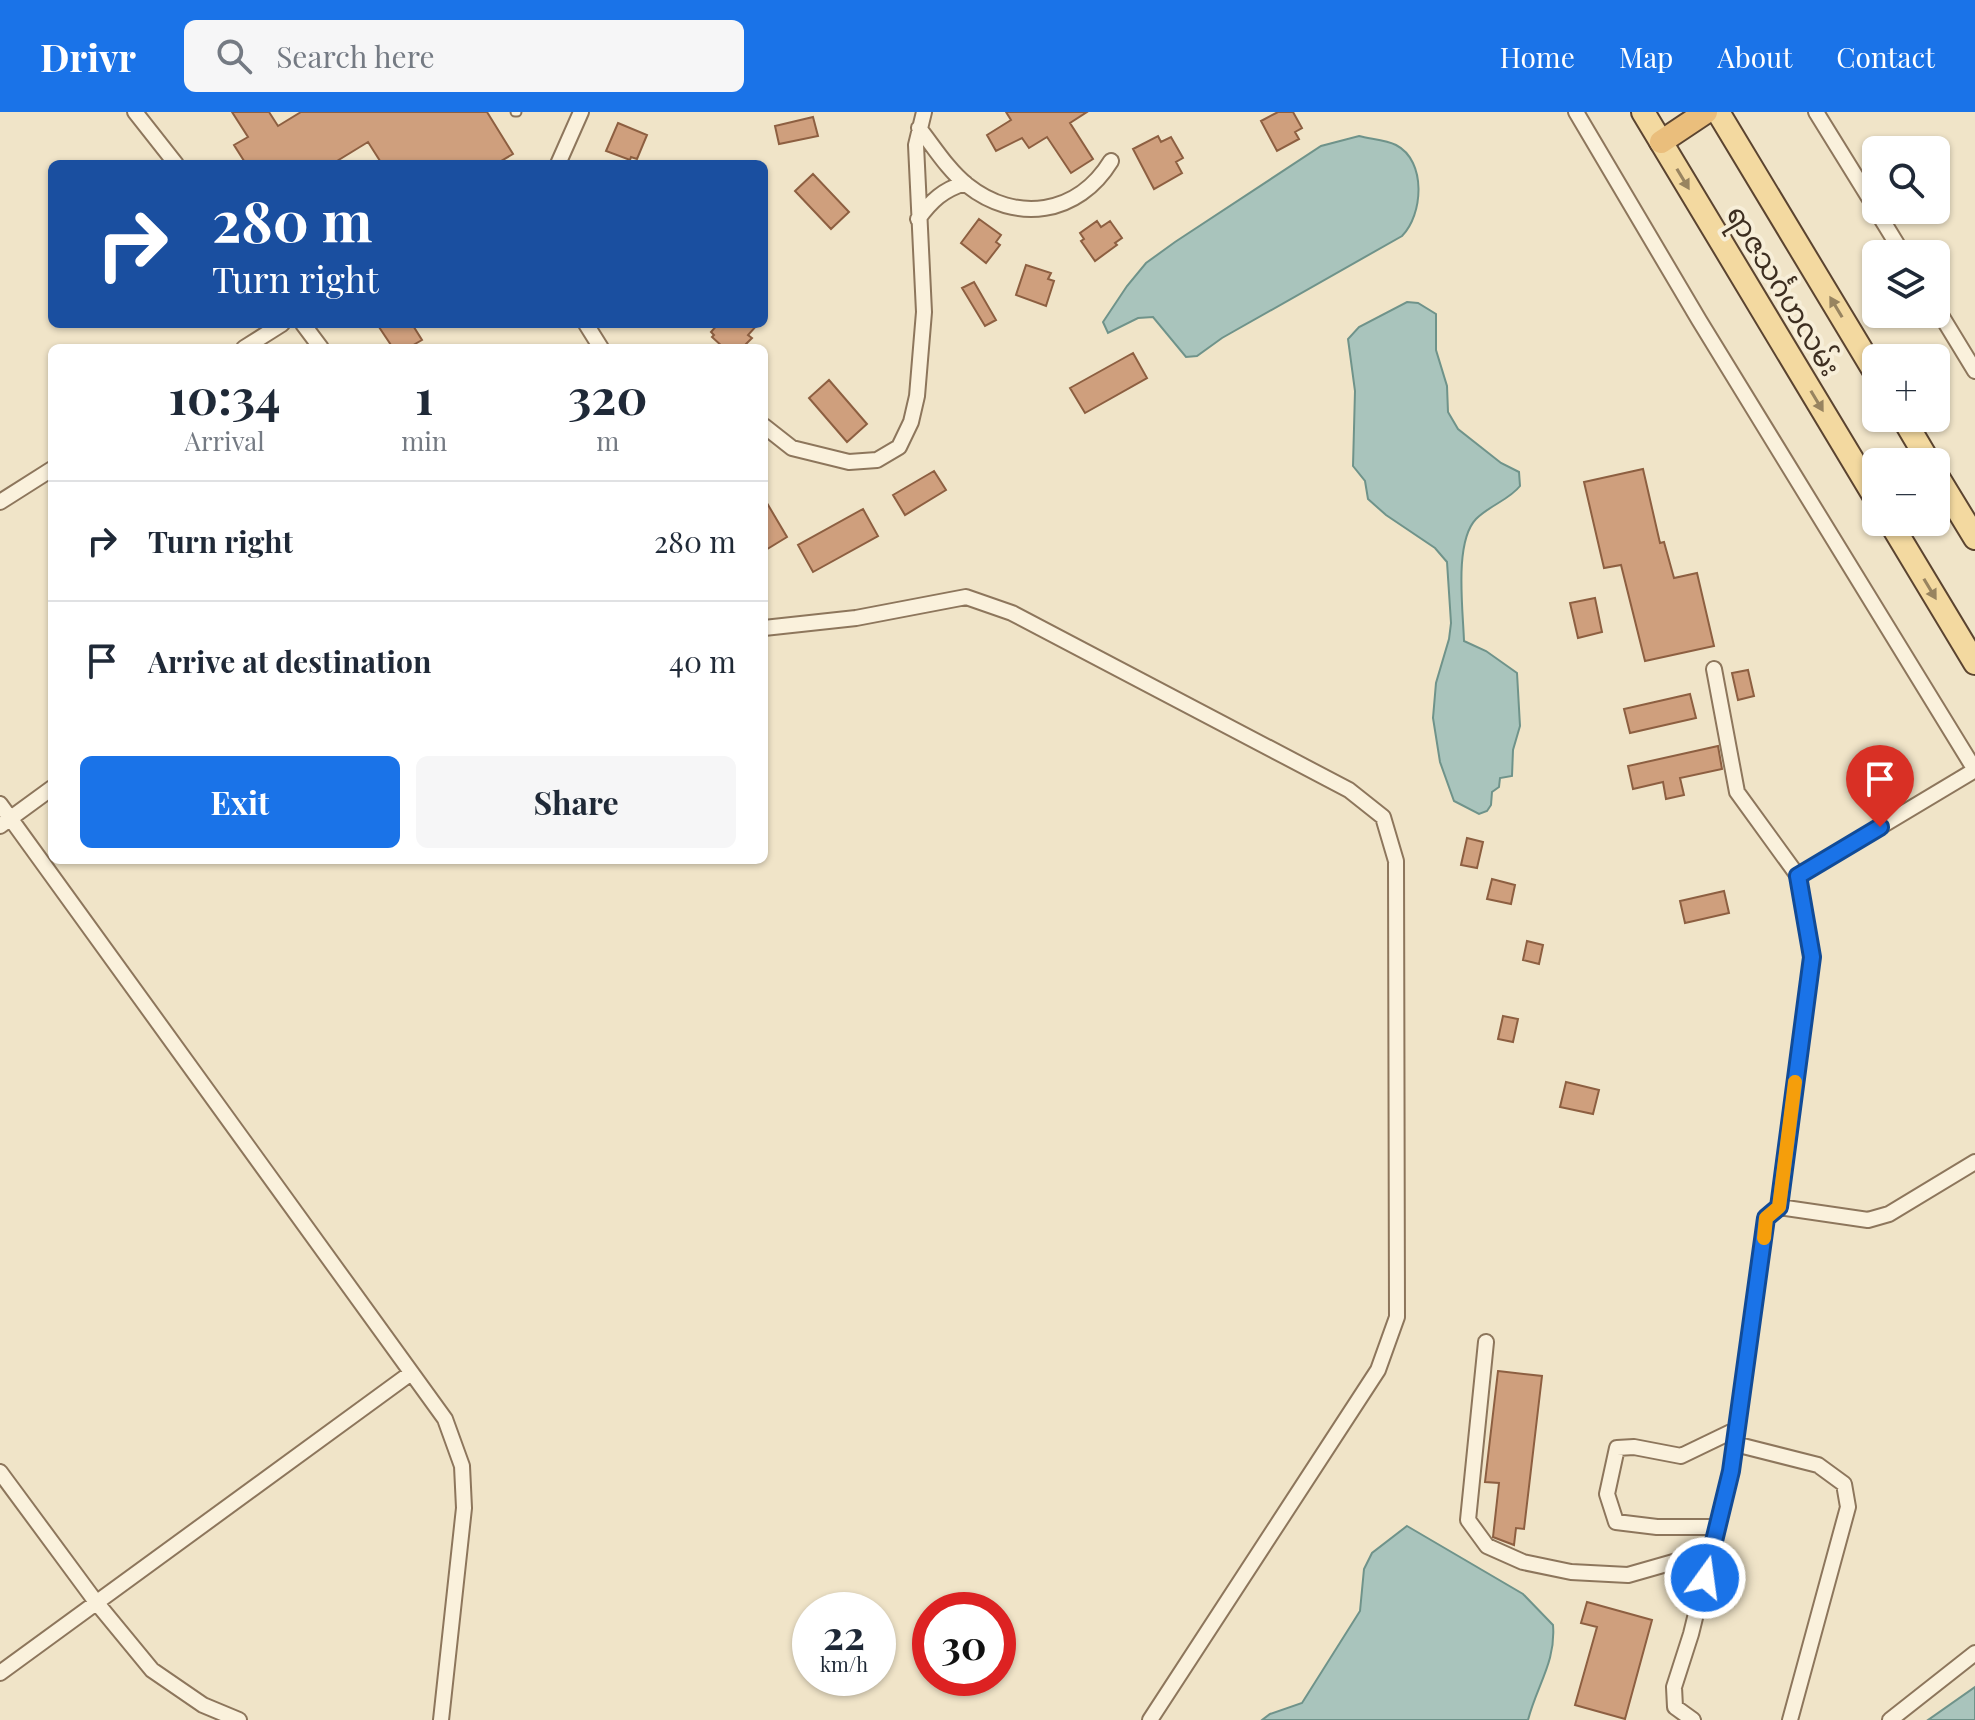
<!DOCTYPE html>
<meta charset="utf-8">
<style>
:root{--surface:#fff;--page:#f6f6f7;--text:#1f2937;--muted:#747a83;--line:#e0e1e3;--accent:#1a73e8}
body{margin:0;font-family:"Playfair Display","Noto Sans Myanmar",serif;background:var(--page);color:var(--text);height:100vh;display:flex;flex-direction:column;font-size:30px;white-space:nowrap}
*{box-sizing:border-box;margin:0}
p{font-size:26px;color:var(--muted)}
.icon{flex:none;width:44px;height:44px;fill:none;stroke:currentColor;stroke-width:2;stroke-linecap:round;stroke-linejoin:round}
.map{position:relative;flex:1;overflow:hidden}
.details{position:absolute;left:48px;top:232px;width:720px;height:520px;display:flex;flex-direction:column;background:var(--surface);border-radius:12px;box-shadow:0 2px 6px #0004}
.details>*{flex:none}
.top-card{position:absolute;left:48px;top:48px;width:720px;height:168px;border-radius:12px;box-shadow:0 2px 6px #0004;background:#1a4fa0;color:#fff;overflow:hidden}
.fabs{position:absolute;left:1862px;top:24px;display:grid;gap:16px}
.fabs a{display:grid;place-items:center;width:88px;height:88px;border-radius:12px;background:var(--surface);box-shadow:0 2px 6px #0004;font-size:40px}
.speed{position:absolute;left:792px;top:1480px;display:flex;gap:16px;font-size:40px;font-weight:700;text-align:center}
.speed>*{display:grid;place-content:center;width:104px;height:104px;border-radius:50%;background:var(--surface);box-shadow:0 2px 6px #0004;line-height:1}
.speed small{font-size:20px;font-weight:400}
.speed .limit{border:12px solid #d22;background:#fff;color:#111}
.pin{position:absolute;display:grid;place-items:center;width:68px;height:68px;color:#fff;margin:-82px -34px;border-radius:50% 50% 50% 0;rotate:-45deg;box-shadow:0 0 8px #0007}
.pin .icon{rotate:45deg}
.me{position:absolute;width:88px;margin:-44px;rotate:14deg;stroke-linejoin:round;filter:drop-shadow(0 0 6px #0008)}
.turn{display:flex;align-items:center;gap:28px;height:168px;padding:0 32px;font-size:36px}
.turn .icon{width:104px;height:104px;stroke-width:2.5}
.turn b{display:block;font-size:56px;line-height:68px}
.eta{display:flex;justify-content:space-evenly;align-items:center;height:136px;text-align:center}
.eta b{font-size:48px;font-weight:700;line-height:56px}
.button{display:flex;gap:16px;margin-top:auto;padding:16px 32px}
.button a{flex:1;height:92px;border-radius:12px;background:var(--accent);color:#fff;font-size:32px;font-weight:700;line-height:92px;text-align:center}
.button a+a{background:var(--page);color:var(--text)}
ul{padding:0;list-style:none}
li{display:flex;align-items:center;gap:24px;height:120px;padding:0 32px;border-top:2px solid var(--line)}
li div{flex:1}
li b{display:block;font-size:30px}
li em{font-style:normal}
header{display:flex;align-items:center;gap:48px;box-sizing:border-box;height:112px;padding:0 40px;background:var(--accent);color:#fff}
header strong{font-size:38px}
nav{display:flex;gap:44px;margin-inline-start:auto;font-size:28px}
.search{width:560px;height:72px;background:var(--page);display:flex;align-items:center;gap:20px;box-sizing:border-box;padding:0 28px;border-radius:12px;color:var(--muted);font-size:30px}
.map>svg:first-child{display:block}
</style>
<header>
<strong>Drivr</strong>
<div class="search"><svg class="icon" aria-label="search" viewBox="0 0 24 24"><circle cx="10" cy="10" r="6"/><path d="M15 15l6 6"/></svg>Search here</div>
<nav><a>Home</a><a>Map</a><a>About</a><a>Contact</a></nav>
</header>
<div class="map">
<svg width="1975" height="1608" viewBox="0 0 1975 1608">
<rect width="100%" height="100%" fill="#f0e4c8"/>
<path fill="#a9c4bc" stroke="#6f938a" stroke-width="2" d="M1359,24C1370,27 1386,28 1396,33C1427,49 1423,103 1402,124L1222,226L1197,244L1186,245L1153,205L1138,206L1108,221L1103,210L1127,174L1146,151L1175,130L1321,34Z
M1407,190L1418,191L1436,202V238L1447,274L1448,300L1458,317L1501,351L1519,360L1520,374C1509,388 1490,393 1476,407C1454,430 1463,497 1464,529L1486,539L1517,561L1520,614L1513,638L1512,664L1500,666L1499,675L1492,680L1491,693L1487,699L1479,702L1454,689L1440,650L1433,606L1436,571L1449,527L1451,511L1447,450L1435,436L1386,403L1368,387L1365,369L1353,354L1355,279L1348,227L1359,215Z
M1407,1414L1523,1482L1553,1513C1556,1550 1537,1573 1528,1608H1262L1270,1602L1302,1591L1360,1499L1364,1457L1372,1441Z
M1975,1575V1608H1928Z"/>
<path fill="#cf9f7d" stroke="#8d5f41" stroke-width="2" d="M232,0H269L278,14L301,0H487L513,42L496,52H382L368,30L332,52H246L234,33L248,25Z
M1006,0H1087L1070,11L1093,47L1071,61L1047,25L1029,36L1022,26L996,39L987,23L1011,8Z
M1278,0H1293L1302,16L1295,20L1299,27L1277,39L1261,9Z
M813,5L818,24L779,32L775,14Z
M618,11L647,23L637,47L631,45L630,48L606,39Z
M1158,24L1161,30L1171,25L1183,46L1176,50L1182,61L1154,77L1133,37Z
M813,62L849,100L831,117L795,79Z
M979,107L1001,123L996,130L1000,133L986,151L961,131Z
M1097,109L1101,115L1110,109L1122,126L1115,131L1117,133L1095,149L1081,129L1084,127L1080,121Z
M1026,153L1051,161L1048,167L1054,169L1046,194L1016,183Z
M974,170L996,208L985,214L962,176Z
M377,212H412L422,228L408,236H393Z
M718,212H758L748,223L752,226L742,236H724L712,225L714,223L711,220Z
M1133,241L1147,266L1085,301L1070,276Z
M829,268L867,312L847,330L809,286Z
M1643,357L1660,431L1664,430L1674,466L1697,461L1714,534L1645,549L1621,453L1604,456L1584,370Z
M934,359L946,378L905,403L893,383Z
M764,386L787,425L764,439Z
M863,397L878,424L813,460L798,433Z
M1595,486L1602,520L1578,526L1570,491Z
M1748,558L1754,584L1738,588L1732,561Z
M1690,582L1696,606L1630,621L1624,597Z
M1718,634L1722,657L1680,666L1684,683L1666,687L1663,670L1633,677L1628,654Z
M1467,726L1483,730L1477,756L1461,753Z
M1492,767L1515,773L1511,792L1487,787Z
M1724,779L1729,801L1685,811L1680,789Z
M1527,829L1543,833L1539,852L1523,848Z
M1503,904L1518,907L1513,930L1498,927Z
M1566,970L1599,978L1593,1002L1560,995Z
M1498,1259L1542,1264L1524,1417L1516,1416L1514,1433L1493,1425L1499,1371L1485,1370Z
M1587,1490L1652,1508L1625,1607L1575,1593L1597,1515L1581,1511Z"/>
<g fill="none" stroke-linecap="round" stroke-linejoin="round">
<defs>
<path id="service" d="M515,0H517"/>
<path id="minor" d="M135,0L176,52
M1576,0L1699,208L1975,658
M1816,0L1876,97
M919,16C934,35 948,58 967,73C1016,112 1078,103 1111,49
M558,52L581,0
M1876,98L1903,142
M918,107C932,88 943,78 965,71
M1936,195L1975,259
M303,212L321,236
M586,212L601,236
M244,236L282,212
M764,314L792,336L849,350L877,348L899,335L911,310L917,284L924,200L916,33L924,0
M0,390L52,357
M764,516L856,506L966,485L1012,501L1349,678L1383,705L1396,749L1397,1205L1378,1258L1150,1608
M1714,557L1737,680L1798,764L1812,845L1779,1095
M0,692L445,1307L462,1354L464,1396L441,1608
M0,714L52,676
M1798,764L1975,658
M1486,1230L1468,1408L1487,1434L1523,1450L1571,1460L1628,1463L1712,1439
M1735,1332L1818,1353L1844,1372L1848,1395L1790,1608
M0,1360L96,1490L152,1558L203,1593L239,1608
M1717,1415H1657L1616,1410L1607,1382L1617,1336L1634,1335L1681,1344L1737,1317
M0,1561L411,1261
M1693,1608L1675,1595L1674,1575L1691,1522L1731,1359L1766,1106L1779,1095L1868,1108L1889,1102L1975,1050
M1890,1608L1975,1541"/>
<path id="primary" d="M1643,0L1876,387
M1718,0L1876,262
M1903,306L1929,350
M1936,362L1975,426
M1890,410L1975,551"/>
<path id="trunk" d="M1661,30L1706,0"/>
</defs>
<use href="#service" stroke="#8d765c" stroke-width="11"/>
<use href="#minor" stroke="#8d765c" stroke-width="18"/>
<use href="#primary" stroke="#5b4430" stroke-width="26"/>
<use href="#trunk" stroke="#5b4430" stroke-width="26"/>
<use href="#service" stroke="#faf1dc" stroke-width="7"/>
<use href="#minor" stroke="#faf1dc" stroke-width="14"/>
<use href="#primary" stroke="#f3d9a0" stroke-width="22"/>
<use href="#trunk" stroke="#eabe7c" stroke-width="22"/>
</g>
<defs><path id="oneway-solid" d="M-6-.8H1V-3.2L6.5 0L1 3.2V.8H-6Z" transform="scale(2)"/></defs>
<g fill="#988460">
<use href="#oneway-solid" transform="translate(1683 67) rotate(59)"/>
<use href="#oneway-solid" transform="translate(1836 195) rotate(-121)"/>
<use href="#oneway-solid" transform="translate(1817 289) rotate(59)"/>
<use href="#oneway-solid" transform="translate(1930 477) rotate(59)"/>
</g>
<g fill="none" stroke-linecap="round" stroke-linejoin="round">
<defs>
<path id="route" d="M1705,1466L1731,1359L1766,1106L1779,1095L1812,845L1798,764L1880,715"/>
</defs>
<use href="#route" stroke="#114b97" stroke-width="20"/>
<use href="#route" stroke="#1a73e8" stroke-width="14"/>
<path stroke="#f59e0b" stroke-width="14" d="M1764,1126L1766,1106L1779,1095L1795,970"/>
</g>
<g text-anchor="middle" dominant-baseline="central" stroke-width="8" stroke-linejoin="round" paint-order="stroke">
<g font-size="28" fill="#3d2e20" stroke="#f7eed8">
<text transform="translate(1785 178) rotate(59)">ရာဇသင်္ဂဟလမ်း</text>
</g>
</g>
</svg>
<div class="fabs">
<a><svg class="icon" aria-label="search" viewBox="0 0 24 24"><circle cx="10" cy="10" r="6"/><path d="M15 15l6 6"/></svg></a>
<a><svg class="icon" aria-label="layers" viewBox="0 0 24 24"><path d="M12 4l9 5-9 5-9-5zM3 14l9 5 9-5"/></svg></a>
<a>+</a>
<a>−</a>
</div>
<div class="speed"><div>22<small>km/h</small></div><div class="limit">30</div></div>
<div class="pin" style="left:1880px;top:715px;background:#d93025"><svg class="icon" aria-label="arrive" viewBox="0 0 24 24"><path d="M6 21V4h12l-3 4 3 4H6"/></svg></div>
<svg class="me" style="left:1705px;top:1466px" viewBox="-20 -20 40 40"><circle r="17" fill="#1a73e8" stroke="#fff" stroke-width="3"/><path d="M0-11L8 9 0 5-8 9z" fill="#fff"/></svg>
<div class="top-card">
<div class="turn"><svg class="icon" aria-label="right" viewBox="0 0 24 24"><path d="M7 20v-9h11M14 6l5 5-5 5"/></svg><div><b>280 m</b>Turn right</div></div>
</div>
<section class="details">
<div class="eta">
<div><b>10:34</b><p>Arrival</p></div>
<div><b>1</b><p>min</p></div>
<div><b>320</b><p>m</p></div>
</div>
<ul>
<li><svg class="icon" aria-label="right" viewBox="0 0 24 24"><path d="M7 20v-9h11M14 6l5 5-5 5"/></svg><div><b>Turn right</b></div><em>280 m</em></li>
<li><svg class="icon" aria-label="arrive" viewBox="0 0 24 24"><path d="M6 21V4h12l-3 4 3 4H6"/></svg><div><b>Arrive at destination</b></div><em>40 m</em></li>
</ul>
<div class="button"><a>Exit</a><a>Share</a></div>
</section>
</div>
